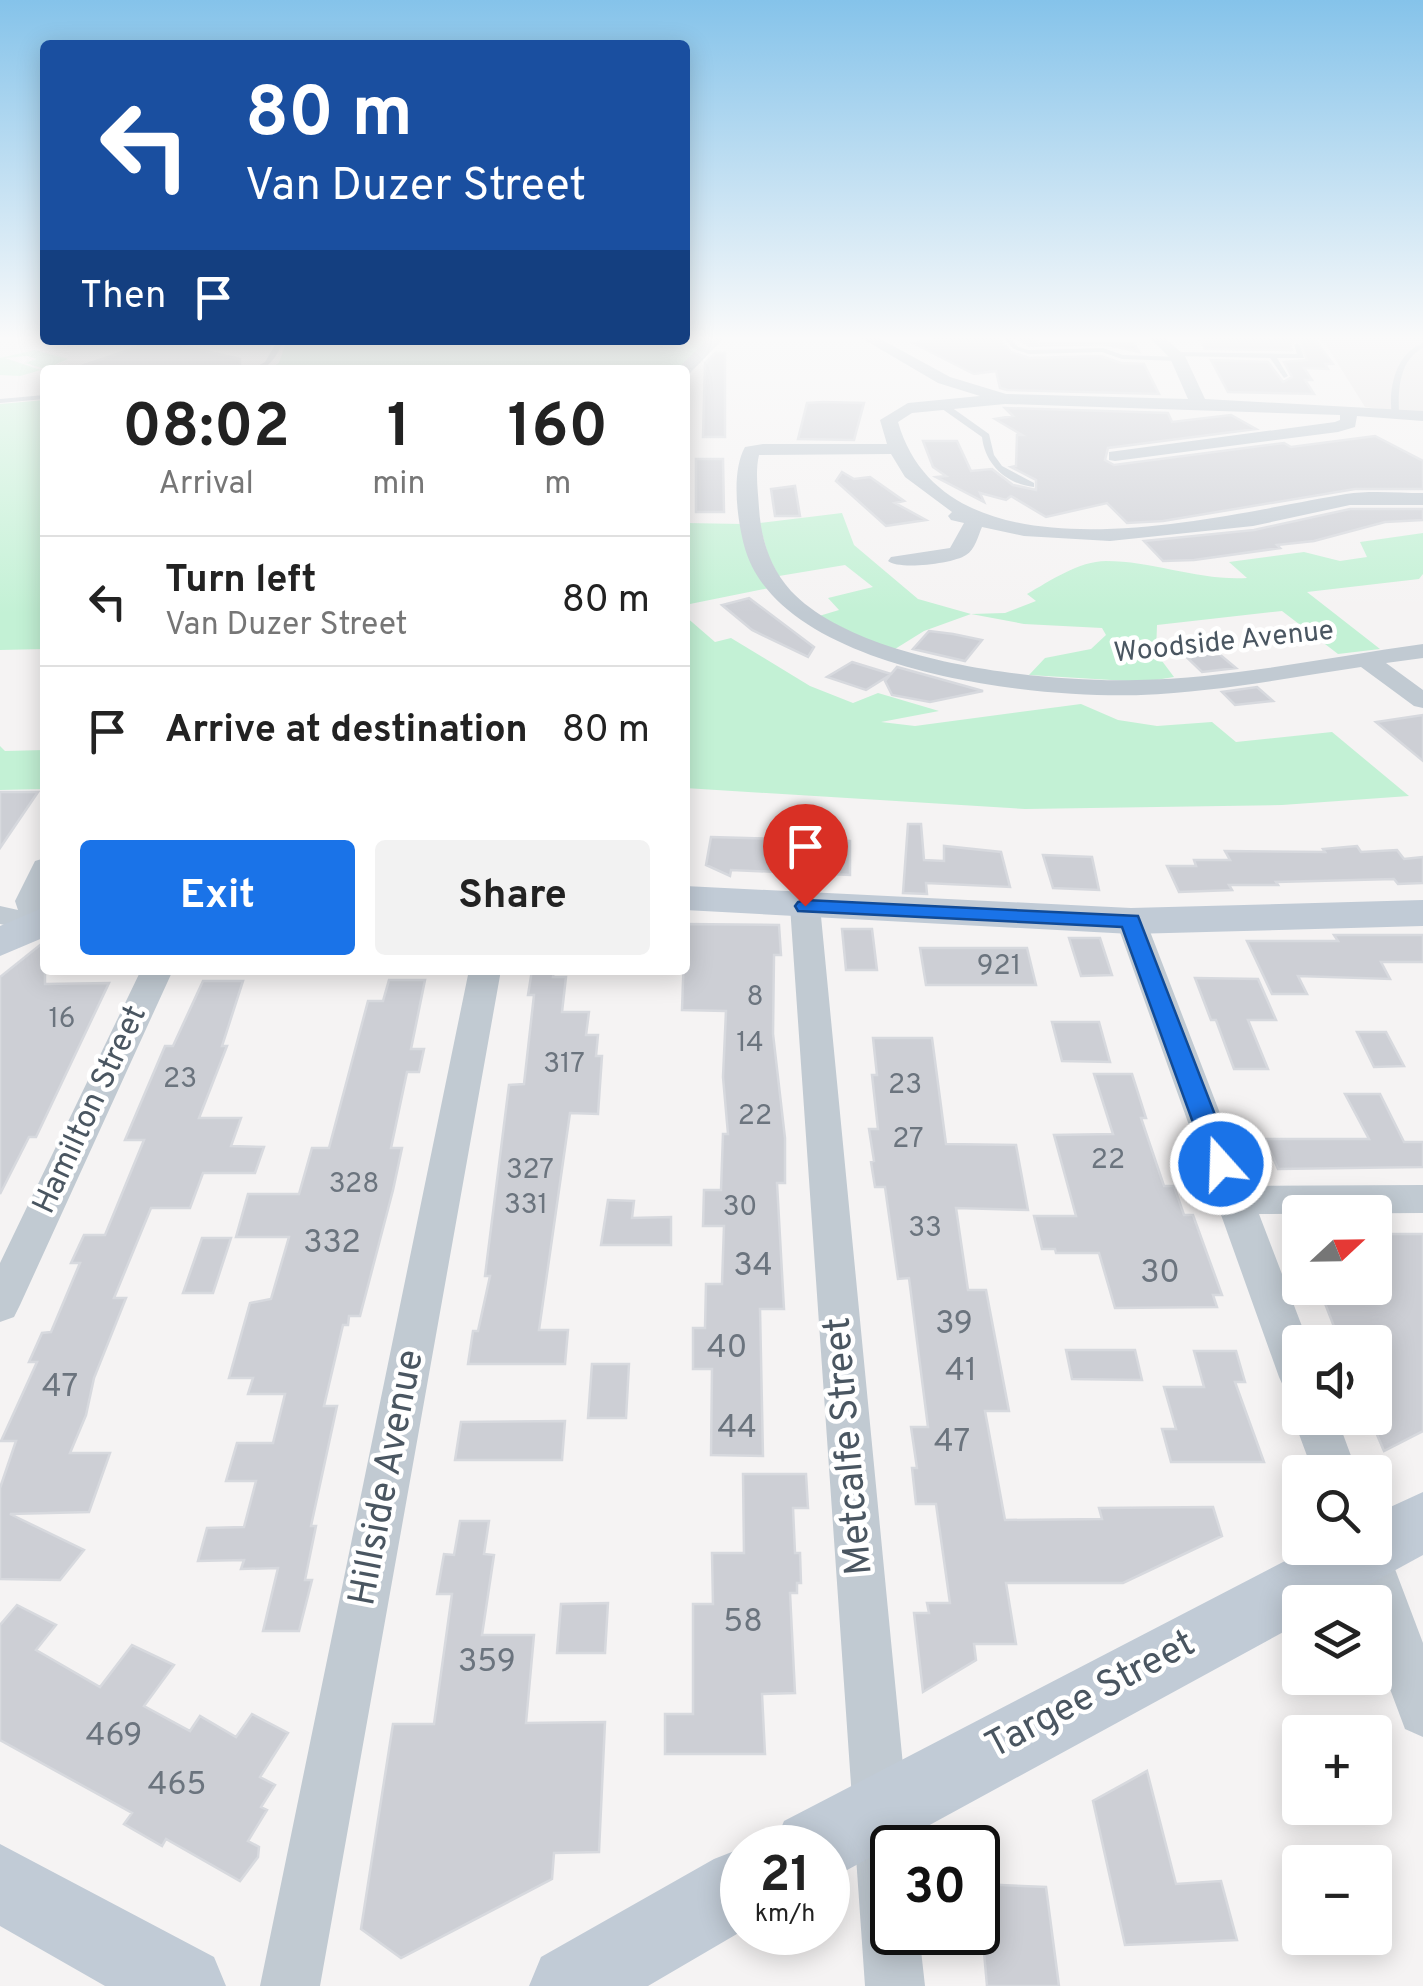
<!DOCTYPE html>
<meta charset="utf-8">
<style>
:root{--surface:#fff;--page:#f2f2f2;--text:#222;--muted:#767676;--line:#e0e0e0;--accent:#1a73e8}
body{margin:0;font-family:Overpass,sans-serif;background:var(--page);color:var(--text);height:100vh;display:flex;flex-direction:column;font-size:38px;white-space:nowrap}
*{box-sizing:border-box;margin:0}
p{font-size:32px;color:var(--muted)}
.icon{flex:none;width:55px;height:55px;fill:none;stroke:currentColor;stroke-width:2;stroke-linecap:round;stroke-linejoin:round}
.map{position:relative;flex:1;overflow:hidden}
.details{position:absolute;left:40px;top:365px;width:650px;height:610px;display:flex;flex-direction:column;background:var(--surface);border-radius:10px;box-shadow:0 5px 25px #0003}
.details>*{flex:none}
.hud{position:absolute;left:40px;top:40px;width:650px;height:305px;border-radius:10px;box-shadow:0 5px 25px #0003;background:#1a4fa0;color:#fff;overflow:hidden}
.needle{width:65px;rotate:68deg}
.buttons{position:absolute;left:1282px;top:1195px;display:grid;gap:20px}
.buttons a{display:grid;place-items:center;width:110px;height:110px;border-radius:10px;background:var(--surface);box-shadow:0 5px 25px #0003;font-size:50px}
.speed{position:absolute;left:720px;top:1825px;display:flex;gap:20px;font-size:50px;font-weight:700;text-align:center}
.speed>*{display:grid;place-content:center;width:130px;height:130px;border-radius:50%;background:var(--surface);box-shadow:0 5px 25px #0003;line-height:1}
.speed small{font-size:25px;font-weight:400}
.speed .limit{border:5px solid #111;border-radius:15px;background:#fff;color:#111}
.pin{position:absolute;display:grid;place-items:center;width:85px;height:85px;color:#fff;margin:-102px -42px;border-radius:50% 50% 50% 0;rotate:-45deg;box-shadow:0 0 10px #0007}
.pin .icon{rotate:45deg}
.me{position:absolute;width:110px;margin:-55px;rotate:340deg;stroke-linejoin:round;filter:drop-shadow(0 0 8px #0008)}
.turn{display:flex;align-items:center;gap:35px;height:210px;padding:0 40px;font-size:45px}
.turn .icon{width:130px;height:130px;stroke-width:2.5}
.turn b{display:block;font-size:70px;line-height:85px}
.then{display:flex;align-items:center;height:95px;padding:0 40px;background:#0003;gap:20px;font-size:38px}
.eta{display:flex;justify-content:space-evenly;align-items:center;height:170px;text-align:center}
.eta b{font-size:60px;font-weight:700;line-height:70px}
.action{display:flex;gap:20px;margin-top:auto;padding:20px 40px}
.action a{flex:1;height:115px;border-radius:10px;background:var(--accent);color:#fff;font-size:40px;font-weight:700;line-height:115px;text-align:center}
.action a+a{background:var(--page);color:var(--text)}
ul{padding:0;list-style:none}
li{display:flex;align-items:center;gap:30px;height:130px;padding:0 40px;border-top:2px solid var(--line)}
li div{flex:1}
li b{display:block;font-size:38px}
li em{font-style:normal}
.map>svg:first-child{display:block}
</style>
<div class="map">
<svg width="1423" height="1986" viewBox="0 0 1423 1986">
<rect width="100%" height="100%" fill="#f5f3f3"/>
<path fill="#e6e4e5" d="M1313,336H1423V414L1365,407L1325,343Z"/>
<path fill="#c3f1d5" d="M685,336H714L680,370H267L279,363L285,345L303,342L685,340Z
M35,350L68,359L45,369L25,363L37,359L27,356L5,358L41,370L20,376L0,375V358Z
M45,400V649L0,650V404Z
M842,513L854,545L918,599L971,614L1005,613L1036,601L1027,594C1050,581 1079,561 1106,561C1154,561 1199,581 1247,578L1229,562L1304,552L1340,561L1367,557L1360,542L1423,533V574L1419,579L1307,592L1380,649L1338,654L1282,611L1157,625L1156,653L1174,677L1144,682L1029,675L1045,658L1091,649L1106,635L1102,628L1024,624L971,614L924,631L895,649L870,642L819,616L839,610L828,598L873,587L845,565L779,576L769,558L759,523Z
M685,523L743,524L769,588L685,605Z
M685,616L715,642L731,638L810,686L853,703L878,693L939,711L881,722L915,726L1081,704L1118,720L1157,726L1212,722L1236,742L1332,732L1409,796L1282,805L1025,809L685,788Z
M0,746L5,751L45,750V789L0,790Z"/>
<path fill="#cdcfd5" stroke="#d7d9de" stroke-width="2.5" d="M963,336H997L1011,352L1029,358L1101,356L1121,363L1144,364L1159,394L1007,390L1000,388L996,371L974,374L913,343Z
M1013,336H1031L1040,344L1134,343L1139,352L1103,344L1029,346Z
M1243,336H1312L1333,364H1325L1328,369L1304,368L1312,380H1305L1314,394L1228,392L1211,360L1268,362L1283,382L1292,377L1284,362L1307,360L1299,340L1290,344L1292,350L1205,349L1200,340Z
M158,340L240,359V365L82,370L81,366Z
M715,353H725V437H703L705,363Z
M823,402L864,403L854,440L798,439L807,403Z
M1005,408L1168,413L1172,422L1231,415L1256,429L1108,448L1105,460L1114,465L1284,443L1291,447L1375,436L1423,461V489H1355L1163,521L1127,523L1107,503L1046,517L1011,496L1006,500L980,493L984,502L936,477L946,476L933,467L923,441H957L971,471L992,469L1013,485L1036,490V480L1011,467L1016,466L1017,435H1022L995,419L1013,416Z
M696,459H723L724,512H696Z
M842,472L854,479L870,477L904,501L895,503L926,520L886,526L836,481Z
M795,486L800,516H775L771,489Z
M1350,509H1423V520L1385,522L1314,541L1277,545L1280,548L1194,560L1163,561L1144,541L1254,530Z
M749,598L814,647L808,657L752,630L722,605Z
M929,631L953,634L982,640L965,661L913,649Z
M1206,643L1236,668L1202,672L1175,646Z
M852,662L891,674L897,667L983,691L930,702L892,695L885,681L890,675L866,690L827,677Z
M1257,687L1273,701L1235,705L1222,692Z
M1423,715V761L1376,722Z
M0,792H38L0,848Z
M908,824H921L924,860L944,861V846L1001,852L1010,887L926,883L927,894L903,893Z
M711,837L850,841V875L731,870L730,876L706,865Z
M1357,846L1361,852L1397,850L1404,859L1423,857V883L1398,884L1394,879L1276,882L1278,885H1229L1232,890L1179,892L1167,866H1196L1194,860H1230L1225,851L1325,852L1323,849Z
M1043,855L1092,857L1099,890L1053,888Z
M685,924L779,925L781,955H774L773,1034L785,1138V1183H777L784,1309H760L763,1456L711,1455L712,1369H693V1328H705L706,1284H722L724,1226H703L704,1190H721L723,1134H728L723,1077L726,1011L682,1010Z
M842,929H872L877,970H846Z
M1334,935H1423V962H1381L1390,979L1298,976L1307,994H1272L1247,941H1338Z
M1069,938H1100L1112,975L1081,976Z
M45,941V984L109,983L36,1137H29L0,1194V977Z
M920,948H1027L1036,985H926Z
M532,970H554L553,977H566L562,1012H589L586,1035H598L596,1056H602L598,1114L570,1113L539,1330H568L565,1364H468L473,1331H478L490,1276H485L509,1085L524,1084L534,995H528Z
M1195,978L1258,979L1276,1020H1248L1268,1069H1234L1216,1020H1211Z
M389,980H425L411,1049H424L419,1072H407L391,1148H402L393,1190L360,1316H349L348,1325H343L324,1406H337L311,1526H316L305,1580H312L299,1631H263L278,1568L241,1569L244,1560L198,1561L207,1528L244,1527L256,1481H226L237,1443H273L285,1394H248L253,1378H229L250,1303L271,1299L289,1237H236L248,1194H299L312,1148H329L368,1001H383Z
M203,981H243L222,1046H227L199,1118H241L231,1146L264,1147L255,1173H203L190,1208H151L114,1298H126L94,1378L86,1415L70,1453H110L89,1512L10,1514L84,1550L60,1580L0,1579V1488L16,1441H1L37,1362H29L42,1333L51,1332L80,1263H71L84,1235H105L144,1140H125L165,1046H173Z
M1052,1022H1099L1110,1062L1062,1061Z
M1357,1032H1386L1404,1066L1374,1067Z
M873,1038H932L946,1144L1016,1145L1028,1210L956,1208L968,1290H986L1009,1411H985L1005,1520L1102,1519L1099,1508L1213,1507L1222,1536L1123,1583H1006L1016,1644H974L976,1660L923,1692L914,1613H929L927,1603H950L936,1504H916L912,1468H917L911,1427H928L909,1278L898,1279L885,1187H875L871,1162L874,1161L869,1129H878L872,1075H877Z
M1094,1074H1132L1146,1118H1141L1164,1186H1174L1184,1215H1193L1222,1295H1213L1217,1307L1115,1308L1099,1253H1056L1055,1249H1042L1034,1216H1076L1054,1135L1113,1134Z
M1345,1094H1380L1404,1142H1423V1167L1278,1169L1265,1139H1369Z
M608,1200L634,1201L632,1218L671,1217V1245H601Z
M1375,1234H1423V1431L1384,1451L1375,1430V1342H1340L1319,1288H1375Z
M202,1238H231L213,1293H183Z
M1066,1350H1135L1142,1380L1072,1379Z
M1194,1351H1236L1245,1382H1235L1264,1462H1171L1162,1429H1176L1164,1387H1204Z
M592,1364H629L626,1418H588Z
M565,1421L562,1460H455L461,1422Z
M743,1474H806L808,1508H793L795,1553H800L801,1583H797V1593H790L795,1693L762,1694L765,1754H665V1714H693V1604H713L712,1553H744Z
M460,1521H489L484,1554L494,1555L482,1635H534L526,1723L605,1722L599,1852L554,1853L552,1879L401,1958L361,1929L393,1724H434L452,1594H437L444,1554L454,1555Z
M608,1603L605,1653H557L561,1604Z
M17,1605L56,1625L36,1650L100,1687L132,1645L174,1665L144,1706L190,1731L200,1716L236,1737L252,1714L288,1733L260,1777L275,1785L261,1807L267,1810L248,1841L259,1847L258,1857L240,1881L166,1839L162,1846L124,1824L132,1813L0,1740V1625Z
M1147,1771L1176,1884L1221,1881L1237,1940L1125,1945L1093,1801Z
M978,1884L1046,1887L1059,1986H987Z"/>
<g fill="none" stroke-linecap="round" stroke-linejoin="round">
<path fill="#c1cad2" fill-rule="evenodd" d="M1001,336H1008L1018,347L1029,350L1103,348L1123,355L1179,357L1183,359L1179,361L1122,359L1102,352L1029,354L1014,349Z
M278,340H284C276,356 271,370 251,370L265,362Z
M1297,343L1300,345L1304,358H1277L1288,376L1284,378L1270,358L1176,356L1172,354L1176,352L1297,354L1294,345Z
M1423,343V348C1399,360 1398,390 1399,414L1392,416C1388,389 1395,354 1423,343Z
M45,395V399L0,403V399Z
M938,402H944L989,434L994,455L1002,466L1034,483V487C1007,484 985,465 982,437L938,406Z"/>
<path fill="#c1cad2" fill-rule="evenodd" d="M711,336H726L690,373L676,370Z
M858,336H875L950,377L1006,394L1188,399L1170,358L1148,336H1163L1185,356L1205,399L1423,411V421L1357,416L1355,427L1338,432L1115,461L1109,460V452L1335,422L1340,420V415L1005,404L912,413L898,422C947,592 1223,514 1346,494C1371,490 1398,493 1423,493V505H1350L1253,526L1110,541L1024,536L982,527C978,536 975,550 966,555C953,564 898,570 888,561L891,557L950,548L964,523L951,520L948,516L952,512L905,477L891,454L759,455C755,472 758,491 759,508C761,539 770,568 791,591C858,662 1042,683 1137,680C1233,678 1329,657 1423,644V658L1386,663L1423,690V708L1414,706L1361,667C1288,678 1215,692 1141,695C1033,699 776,671 744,545C737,518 731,472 745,447L763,444H887L880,420L908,403L980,396L938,383Z
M45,858V930L37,932L0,924V906L18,910L15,901L35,861Z
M805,897L816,900L820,906L911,1848H892V1932H919L925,1986H865L790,906L794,900Z
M1131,912L1142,914L1146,921L1248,1186L1423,1185V1213L1259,1214L1308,1342H1300V1395L1285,1390L1279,1377L1116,921L1120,914Z
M141,970H173L20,1305L14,1317L0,1322V1263Z
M469,970H501L320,1986H260Z
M1299,1405L1300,1418H1337L1357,1472H1313L1293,1418Z
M1375,1530L1387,1548L1423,1643V1737L1405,1729L1375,1649V1602H1359L1339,1548H1375Z"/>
<path fill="#c1cbd6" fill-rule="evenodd" d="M685,886L1131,908L1423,900V926L1131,934L685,910Z
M45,907V937L0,956V926Z
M1423,1492V1555L1337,1602H1300V1623L838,1875L828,1880V1848H773L784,1821L1310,1548H1375V1514Z
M0,1844L214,1957L226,1986H105L0,1926Z
M742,1848V1931L648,1986H529L541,1957L714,1859Z"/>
</g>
<linearGradient id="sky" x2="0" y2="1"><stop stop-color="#85c3ea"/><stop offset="0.55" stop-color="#fafafa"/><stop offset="1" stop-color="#fafafa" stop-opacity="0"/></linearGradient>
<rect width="1423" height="614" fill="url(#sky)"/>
<path fill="#1a73e8" stroke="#114b97" stroke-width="2.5" d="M805,900L1138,916L1234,1164L1230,1171H1212L1208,1164L1122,927L798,911L795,906L798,902Z"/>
<g text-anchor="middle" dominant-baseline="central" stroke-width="9" stroke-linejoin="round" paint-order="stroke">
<g font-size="28" fill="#4a5661" stroke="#fff">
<text transform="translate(1224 643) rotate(-6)">Woodside Avenue</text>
</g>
<g font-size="28" fill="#6b747e">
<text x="999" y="967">921</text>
<text x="755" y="998">8</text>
<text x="62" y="1020">16</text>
<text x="750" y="1044">14</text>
<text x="564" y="1065">317</text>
<text x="180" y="1080">23</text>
<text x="905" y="1086">23</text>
<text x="755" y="1117">22</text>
<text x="908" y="1140">27</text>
<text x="1108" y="1161">22</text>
<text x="530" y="1171">327</text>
<text x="354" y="1185">328</text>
<text x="526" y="1206">331</text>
<text x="740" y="1208">30</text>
<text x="925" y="1229">33</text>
</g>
<g font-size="32" fill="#4a5661" stroke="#fff">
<text transform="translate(91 1110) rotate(-65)">Hamilton Street</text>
</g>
<g font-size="32" fill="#6b747e">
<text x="332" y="1244">332</text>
<text x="753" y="1267">34</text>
<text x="1160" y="1274">30</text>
<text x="954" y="1325">39</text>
<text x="727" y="1349">40</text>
<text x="961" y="1372">41</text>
<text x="60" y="1388">47</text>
<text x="737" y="1429">44</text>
<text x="952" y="1443">47</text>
<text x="743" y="1623">58</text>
<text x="487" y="1663">359</text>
<text x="114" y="1737">469</text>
<text x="177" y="1786">465</text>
</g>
<g font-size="38" fill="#4a5661" stroke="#fff">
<text transform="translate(850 1446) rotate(-95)">Metcalfe Street</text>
<text transform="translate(388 1478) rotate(-79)">Hillside Avenue</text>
<text transform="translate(1091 1696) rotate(-28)">Targee Street</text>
</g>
</g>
</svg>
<div class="buttons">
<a><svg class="needle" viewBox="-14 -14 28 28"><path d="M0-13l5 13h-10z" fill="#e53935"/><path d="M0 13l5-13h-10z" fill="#767676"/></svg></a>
<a><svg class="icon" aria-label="sound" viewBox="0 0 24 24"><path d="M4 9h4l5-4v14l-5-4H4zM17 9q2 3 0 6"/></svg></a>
<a><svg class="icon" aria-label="search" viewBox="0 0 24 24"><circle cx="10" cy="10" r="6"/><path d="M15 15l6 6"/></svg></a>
<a><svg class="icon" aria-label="layers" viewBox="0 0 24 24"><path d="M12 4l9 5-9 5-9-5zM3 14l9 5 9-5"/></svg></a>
<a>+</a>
<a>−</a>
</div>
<div class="speed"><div>21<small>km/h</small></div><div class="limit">30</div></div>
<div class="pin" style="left:805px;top:906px;background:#d93025"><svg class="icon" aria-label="arrive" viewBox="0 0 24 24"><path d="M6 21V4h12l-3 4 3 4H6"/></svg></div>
<svg class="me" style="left:1221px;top:1164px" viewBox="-20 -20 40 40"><circle r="17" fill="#1a73e8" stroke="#fff" stroke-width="3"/><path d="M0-11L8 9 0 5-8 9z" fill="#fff"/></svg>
<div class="hud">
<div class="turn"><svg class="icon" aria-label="left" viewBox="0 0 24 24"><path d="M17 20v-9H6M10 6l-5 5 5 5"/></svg><div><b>80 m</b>Van Duzer Street</div></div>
<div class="then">Then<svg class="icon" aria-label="arrive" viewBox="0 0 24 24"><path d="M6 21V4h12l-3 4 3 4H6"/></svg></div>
</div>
<section class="details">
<div class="eta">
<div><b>08:02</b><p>Arrival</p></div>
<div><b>1</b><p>min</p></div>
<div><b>160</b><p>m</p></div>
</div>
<ul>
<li><svg class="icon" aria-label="left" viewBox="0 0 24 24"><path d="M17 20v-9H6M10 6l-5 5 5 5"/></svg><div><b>Turn left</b><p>Van Duzer Street</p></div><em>80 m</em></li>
<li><svg class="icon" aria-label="arrive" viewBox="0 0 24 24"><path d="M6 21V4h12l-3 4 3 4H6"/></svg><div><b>Arrive at destination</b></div><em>80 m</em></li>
</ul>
<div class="action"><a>Exit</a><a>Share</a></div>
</section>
</div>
